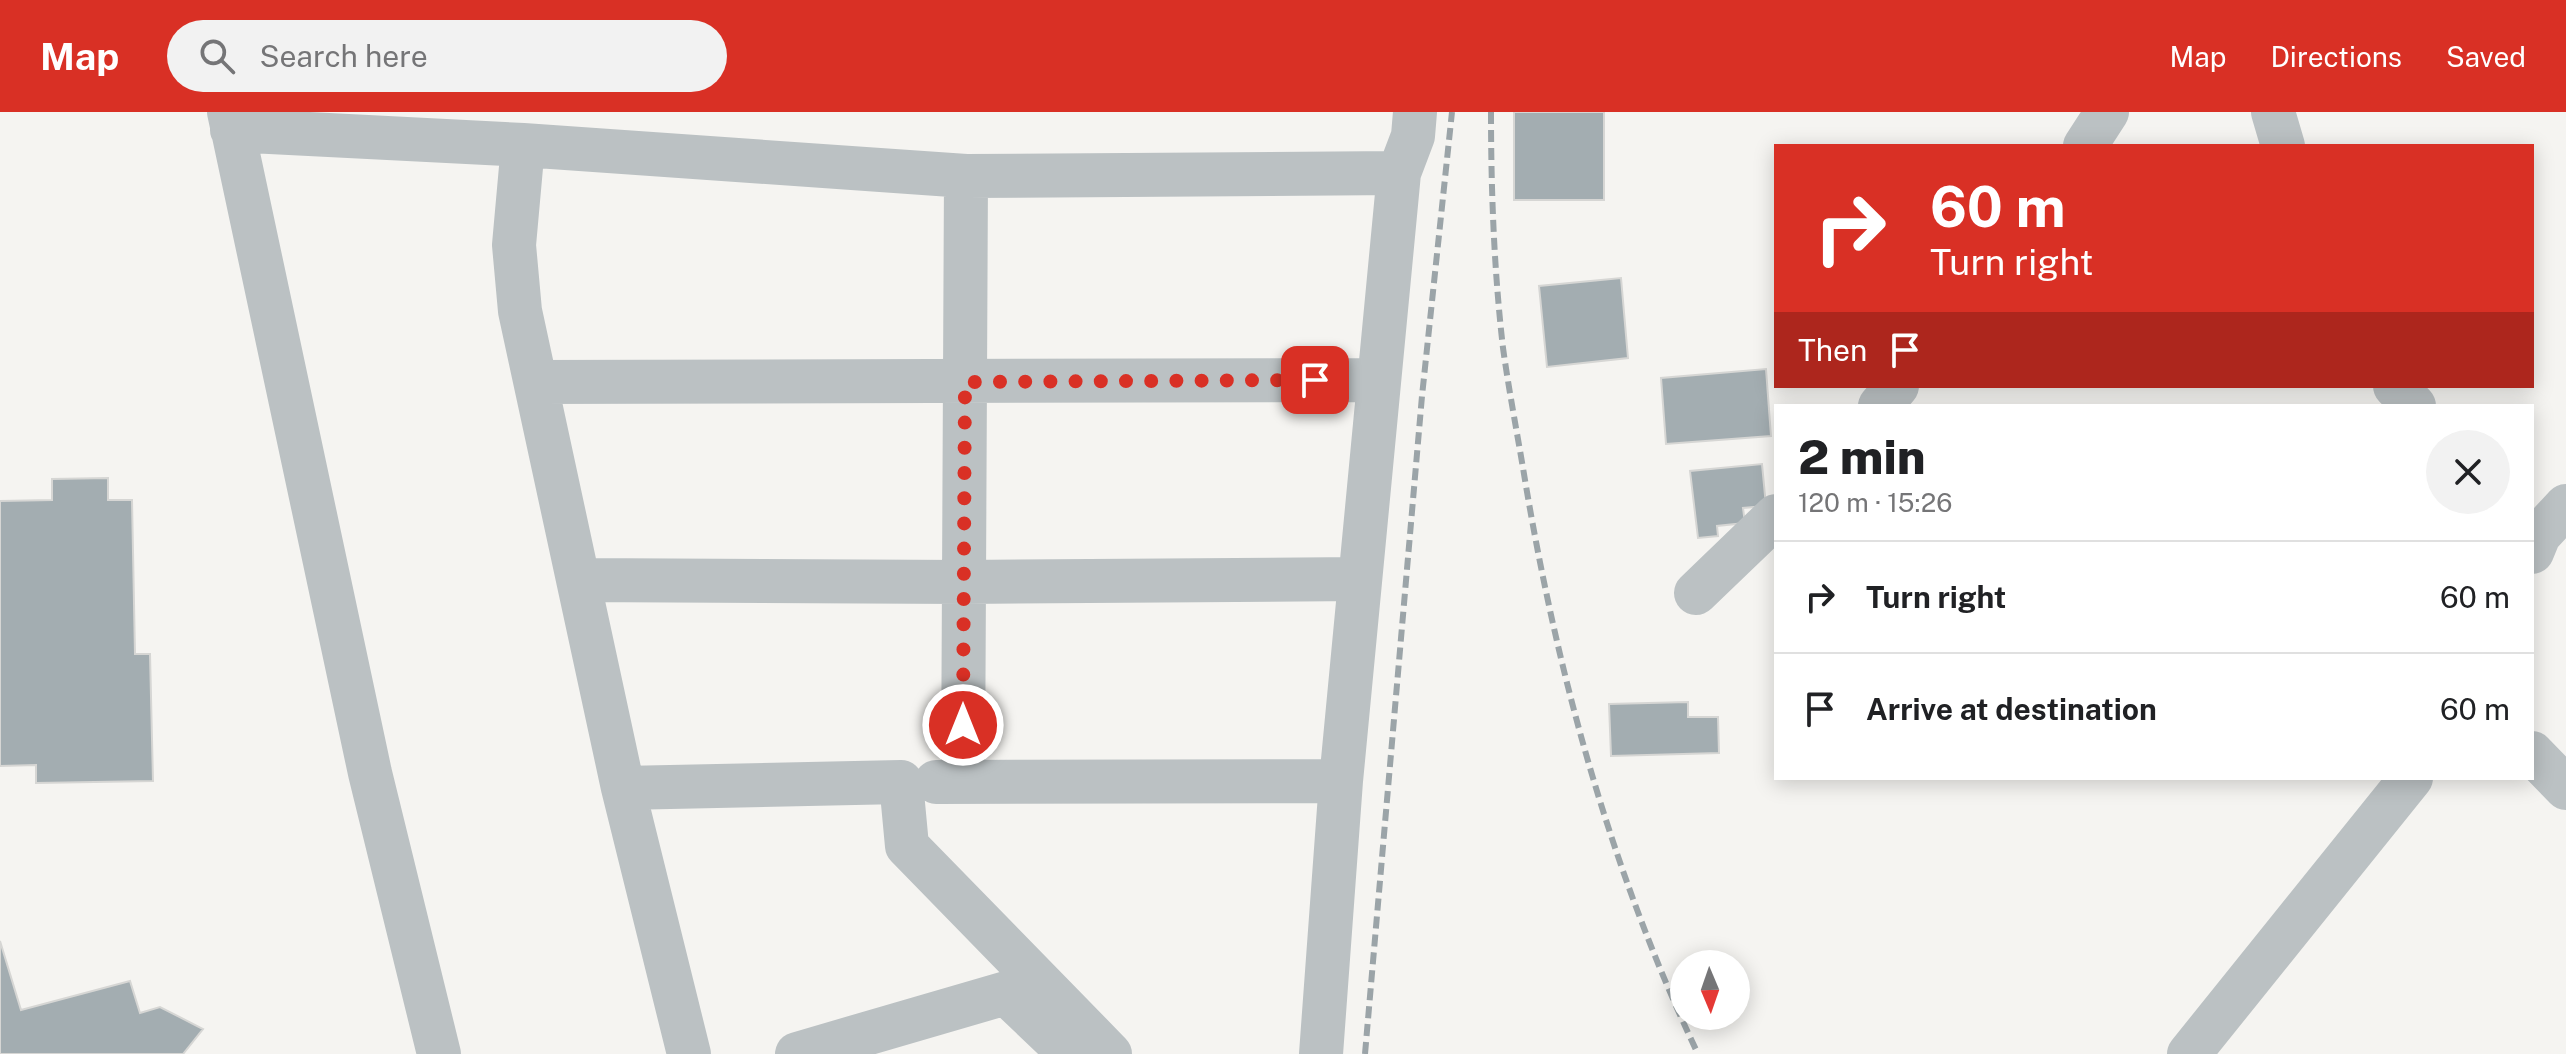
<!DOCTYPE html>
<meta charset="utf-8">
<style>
:root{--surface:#fff;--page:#f2f2f2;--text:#202124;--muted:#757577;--line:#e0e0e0;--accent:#d93025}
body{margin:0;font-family:"Public Sans",sans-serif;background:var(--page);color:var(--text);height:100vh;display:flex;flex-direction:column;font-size:30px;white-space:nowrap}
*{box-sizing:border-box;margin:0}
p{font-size:26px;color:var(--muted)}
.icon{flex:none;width:44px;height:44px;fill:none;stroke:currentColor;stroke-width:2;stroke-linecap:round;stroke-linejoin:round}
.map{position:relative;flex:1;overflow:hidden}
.details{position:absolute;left:1774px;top:292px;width:760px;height:376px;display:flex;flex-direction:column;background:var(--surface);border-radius:0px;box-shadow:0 4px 20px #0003}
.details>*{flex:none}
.banner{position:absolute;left:1774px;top:32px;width:760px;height:244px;border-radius:0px;box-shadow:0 4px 20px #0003;background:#d93025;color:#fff;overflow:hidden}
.needle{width:52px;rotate:178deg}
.buttons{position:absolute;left:1670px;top:838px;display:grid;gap:16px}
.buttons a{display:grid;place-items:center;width:80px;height:80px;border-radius:50%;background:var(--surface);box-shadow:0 4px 20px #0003;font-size:40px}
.pin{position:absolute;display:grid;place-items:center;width:68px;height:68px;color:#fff;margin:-34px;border-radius:16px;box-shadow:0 4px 12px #0006}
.me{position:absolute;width:88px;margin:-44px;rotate:0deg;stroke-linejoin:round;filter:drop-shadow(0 0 6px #0008)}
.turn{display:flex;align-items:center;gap:28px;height:168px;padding:0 24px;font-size:36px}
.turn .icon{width:104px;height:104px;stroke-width:2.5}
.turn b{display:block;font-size:56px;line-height:68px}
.then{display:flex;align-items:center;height:76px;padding:0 24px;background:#0003;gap:16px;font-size:30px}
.round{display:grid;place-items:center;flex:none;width:84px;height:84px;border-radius:42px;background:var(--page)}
.headline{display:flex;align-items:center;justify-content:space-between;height:136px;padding:0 24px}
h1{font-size:48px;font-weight:800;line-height:60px}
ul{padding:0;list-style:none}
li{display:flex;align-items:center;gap:24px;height:112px;padding:0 24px;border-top:2px solid var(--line)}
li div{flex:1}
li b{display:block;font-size:30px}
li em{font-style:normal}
header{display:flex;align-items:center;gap:48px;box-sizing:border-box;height:112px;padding:0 40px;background:var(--accent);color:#fff}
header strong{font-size:38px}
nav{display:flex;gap:44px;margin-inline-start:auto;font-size:28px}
.search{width:560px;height:72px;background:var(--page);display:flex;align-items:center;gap:20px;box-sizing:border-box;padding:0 28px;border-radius:44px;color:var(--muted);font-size:30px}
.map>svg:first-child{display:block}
</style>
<header>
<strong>Map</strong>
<div class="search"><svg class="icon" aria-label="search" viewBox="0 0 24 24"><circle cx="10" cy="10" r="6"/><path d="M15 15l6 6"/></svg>Search here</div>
<nav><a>Map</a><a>Directions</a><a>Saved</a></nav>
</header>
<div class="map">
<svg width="2566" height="942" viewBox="0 0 2566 942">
<rect width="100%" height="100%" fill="#f5f4f1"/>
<path fill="#a3adb1" stroke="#d6d6d4" stroke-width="2" d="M1514,0H1604V88H1514Z
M1621,166L1628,246L1547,255L1539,174Z
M1766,257L1771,324L1666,332L1661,266Z
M1762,352L1766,394L1743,396L1745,411L1717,414L1718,424L1698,426L1690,359Z
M108,366V388H132L135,542H150L153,669L36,671V653L0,654V389L52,388V367Z
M1688,590V605H1718L1719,641L1611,644L1609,592Z
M0,829L21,898L130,869L140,901L160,895L203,917L183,942H0Z"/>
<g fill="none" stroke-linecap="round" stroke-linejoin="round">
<path stroke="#bbc1c3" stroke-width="44" d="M229,0L370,661L439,942
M2273,0L2283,34
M232,18L523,33
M2085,34L2107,0
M1399,61L1413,24L1415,0
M536,270L1379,268
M2395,274L2414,294
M1880,294L1897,274
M2532,440L2539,423L2566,394
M578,468L964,470L1360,467
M1696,481L1776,404
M2532,641L2566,676
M936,670L1341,669
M963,670L966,64
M623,676L689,942
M797,942L1006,881L1070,942
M1110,942L907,734L901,670L623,676L520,199L514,133L523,33L966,64L1399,61L1341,669L1321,942
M2189,942L2411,666"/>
<path stroke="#9ba4a8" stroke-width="6" stroke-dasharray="12 6" stroke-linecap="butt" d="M1491,0C1491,79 1494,158 1503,236C1509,279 1517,320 1524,362C1557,562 1611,759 1698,942
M1365,942L1422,284L1452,0"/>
</g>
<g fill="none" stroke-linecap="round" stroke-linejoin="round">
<path stroke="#d93025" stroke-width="14" stroke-dasharray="0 25.2" d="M963,613L965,270L1315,268"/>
</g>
</svg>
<div class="buttons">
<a><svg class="needle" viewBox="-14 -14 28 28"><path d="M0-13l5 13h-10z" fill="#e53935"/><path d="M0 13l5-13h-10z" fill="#757577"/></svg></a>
</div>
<div class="pin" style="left:1315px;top:268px;background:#d93025"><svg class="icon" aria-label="arrive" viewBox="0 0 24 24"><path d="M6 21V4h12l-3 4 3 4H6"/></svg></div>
<svg class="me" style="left:963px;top:613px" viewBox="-20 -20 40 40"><circle r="17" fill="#d93025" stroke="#fff" stroke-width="3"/><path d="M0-11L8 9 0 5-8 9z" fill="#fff"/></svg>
<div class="banner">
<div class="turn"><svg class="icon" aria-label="right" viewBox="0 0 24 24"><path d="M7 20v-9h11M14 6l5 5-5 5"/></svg><div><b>60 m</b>Turn right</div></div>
<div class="then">Then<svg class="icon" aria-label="arrive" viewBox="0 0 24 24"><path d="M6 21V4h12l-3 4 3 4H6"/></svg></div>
</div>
<section class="details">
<div class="headline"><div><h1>2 min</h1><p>120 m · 15:26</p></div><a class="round"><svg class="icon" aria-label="close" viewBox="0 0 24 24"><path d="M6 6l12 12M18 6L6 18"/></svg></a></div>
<ul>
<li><svg class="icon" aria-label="right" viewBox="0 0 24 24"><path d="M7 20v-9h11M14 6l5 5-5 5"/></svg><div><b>Turn right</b></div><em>60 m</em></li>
<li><svg class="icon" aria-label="arrive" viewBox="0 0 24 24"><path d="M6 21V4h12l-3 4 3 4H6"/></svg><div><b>Arrive at destination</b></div><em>60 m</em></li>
</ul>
</section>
</div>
